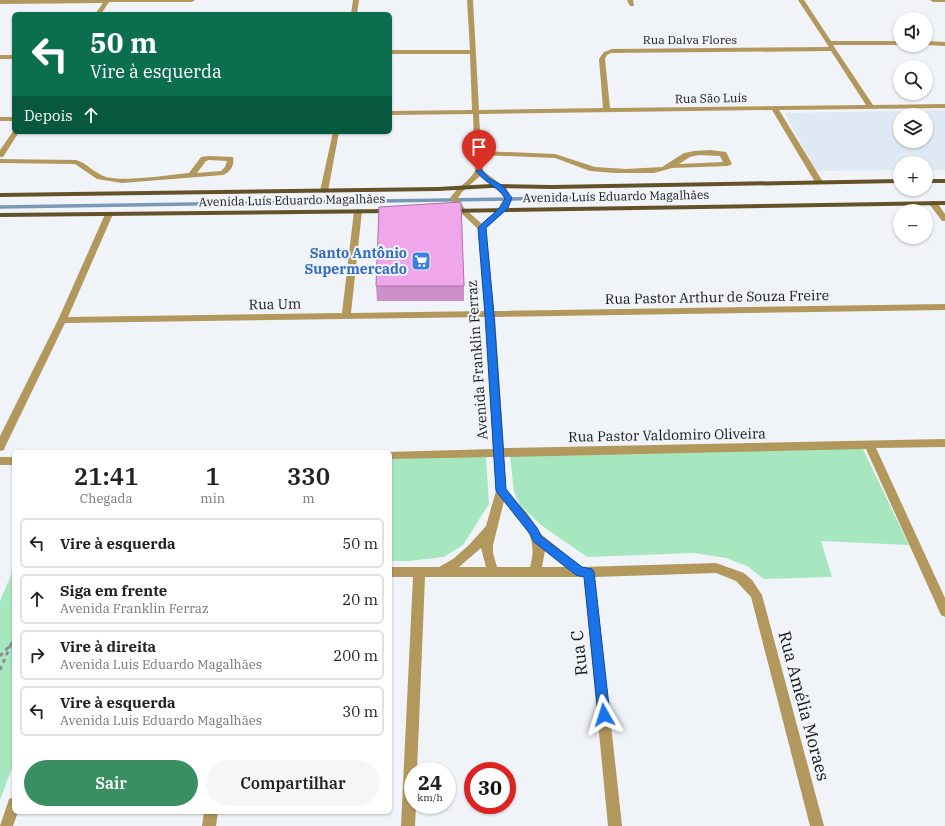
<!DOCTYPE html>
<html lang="pt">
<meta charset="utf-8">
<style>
:root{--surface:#fff;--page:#f6f6f6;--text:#222;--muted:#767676;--line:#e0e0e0;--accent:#398f62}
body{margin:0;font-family:"IBM Plex Serif",serif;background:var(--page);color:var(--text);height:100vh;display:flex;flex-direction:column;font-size:15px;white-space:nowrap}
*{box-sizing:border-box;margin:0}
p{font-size:13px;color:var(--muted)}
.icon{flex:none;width:22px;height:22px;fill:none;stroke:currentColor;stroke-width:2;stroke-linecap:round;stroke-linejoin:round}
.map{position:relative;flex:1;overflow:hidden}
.details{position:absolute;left:12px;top:450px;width:380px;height:364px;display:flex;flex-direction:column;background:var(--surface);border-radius:6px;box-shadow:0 1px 3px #0004}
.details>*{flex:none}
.banner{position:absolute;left:12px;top:12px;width:380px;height:122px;border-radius:6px;box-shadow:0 1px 3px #0004;background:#0b6e4f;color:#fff;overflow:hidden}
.controls{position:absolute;left:893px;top:12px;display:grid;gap:8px}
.controls a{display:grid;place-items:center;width:40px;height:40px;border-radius:50%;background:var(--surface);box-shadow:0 1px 3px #0004;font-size:20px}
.speed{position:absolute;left:404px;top:762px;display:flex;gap:8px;font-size:20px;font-weight:700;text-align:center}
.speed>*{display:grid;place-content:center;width:52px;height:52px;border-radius:50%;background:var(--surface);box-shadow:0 1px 3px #0004;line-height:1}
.speed small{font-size:10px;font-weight:400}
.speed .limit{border:6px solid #d22;background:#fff;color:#111}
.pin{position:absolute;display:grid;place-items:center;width:34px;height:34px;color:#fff;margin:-41px -17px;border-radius:50% 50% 50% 0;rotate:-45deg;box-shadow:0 0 4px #0007}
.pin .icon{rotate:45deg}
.me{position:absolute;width:44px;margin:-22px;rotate:354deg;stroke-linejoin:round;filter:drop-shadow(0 0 3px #0008)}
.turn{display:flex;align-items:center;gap:14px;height:84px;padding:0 12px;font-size:18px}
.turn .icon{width:52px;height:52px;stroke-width:2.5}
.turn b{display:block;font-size:28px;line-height:34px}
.then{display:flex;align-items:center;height:38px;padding:0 12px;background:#0003;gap:8px;font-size:15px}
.eta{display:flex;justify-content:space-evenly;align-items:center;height:68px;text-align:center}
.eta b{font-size:24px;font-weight:600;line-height:28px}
.cta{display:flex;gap:8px;margin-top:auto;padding:8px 12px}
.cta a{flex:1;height:46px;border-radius:24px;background:var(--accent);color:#fff;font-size:16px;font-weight:600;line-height:46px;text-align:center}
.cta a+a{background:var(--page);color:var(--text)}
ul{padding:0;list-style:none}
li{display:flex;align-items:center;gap:12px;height:50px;margin:0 8px 6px;padding:0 4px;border:2px solid var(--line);border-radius:6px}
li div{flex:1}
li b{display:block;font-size:15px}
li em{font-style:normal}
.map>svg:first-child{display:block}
</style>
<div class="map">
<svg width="945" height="826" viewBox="0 0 945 826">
<rect width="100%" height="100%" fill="#f0f4f8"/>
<path fill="#dfe9f3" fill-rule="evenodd" d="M945,110V170H926V163H900V170L816,171L785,113ZM900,115H926V141H900Z"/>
<path fill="#a7e7c0" d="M862,447L909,545L821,541L832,577L764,579L747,566L726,558L694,553L587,557L541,525L520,505L514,492L510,456Z
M486,456L489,504L463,545L444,557L409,561H390V458Z
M14,568V763L0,800V601Z"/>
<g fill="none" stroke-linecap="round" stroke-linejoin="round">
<path stroke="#7998b6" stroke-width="3.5" d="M0,207L573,198"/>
<path stroke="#8b8e91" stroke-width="3" stroke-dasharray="4 4" stroke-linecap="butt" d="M0,656L14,641
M0,670L11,644"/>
<path fill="#b2985d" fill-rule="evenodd" d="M0,0H195L192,2H109L101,14H95L103,3L0,4Z
M353,0H359L357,14H351Z
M467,0H473L479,110L603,108L599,59L604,52L612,49L829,47L798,0H804L831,41H900V45H833L873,105L945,104V108L779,110L823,182L819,184L815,182L772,110L479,114L481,151L555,154L595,167L626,169L662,167L684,153L694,151L710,150L726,152L732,164L728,166L672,168L654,173H615L590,171L555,158L482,155L483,171L506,188L512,198L504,212L486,228L494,311L945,304V310L495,317L504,448L945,439V447L876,448L945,598V617L941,615L866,449L504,457L506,490L527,513L542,535L582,567L716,563L744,573L752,580L762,595L824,826H810L751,597L736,581L716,573L595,577L622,826H608L584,577H425L417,771H413V805H416L415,826H401L413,577H390V567H439L453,559L469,545L486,526L496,491L494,457L390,459V452H387L493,449L486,317L65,323L5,447L4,450L0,451V436L58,320L106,212H112L113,214L68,317L342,313L354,211L358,209L362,211L351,313L485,311L478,229L459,211L450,198C457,187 469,182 475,171L473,114L390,115V111L472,110L470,54H390V50H470ZM831,51L866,105L610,108L605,59L607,55L611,53ZM699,155L720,156L723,162L679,164L690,157ZM480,176L500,191L504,198L498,209L482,224L464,208L458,198L462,192ZM504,501C523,523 539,536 530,567H497L493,553V545ZM481,548L486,567H459ZM545,551L565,567H542Z
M627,0H633L634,6H630Z
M930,0H945V2H933Z
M926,41L945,42V46L926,45Z
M0,55H14V59H0Z
M0,117H14V121H0Z
M14,130V132H19L3,157H0V150Z
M333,132H339L328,191L324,193L320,191Z
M209,156L233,157C235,165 230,173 223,175L122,183L97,179L75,164L0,163V159L76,160C87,163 94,173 106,177C125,182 168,175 189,173L201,157ZM209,160L227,161L225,167L221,171L197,173L206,161Z
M930,201H936L945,214V221H942L930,205Z
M0,457H14V465H0Z
M14,797V812H18L13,826H0L9,799Z
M204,812H218L216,826H202Z"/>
<path fill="#635128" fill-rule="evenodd" d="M900,179V183L552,189L491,188L438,191L0,197V193L438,187L491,184L552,185Z
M926,179H945V183H926Z
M945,201V205L448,213L444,211L448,209Z
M392,209H395V213L0,217V213Z"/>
</g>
<path fill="#ce8fca" d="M376,286H464V301H377Z"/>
<path fill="#efa6eb" stroke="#a774a4" d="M461,202L464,286H376L379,207Z"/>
<path fill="#1a73e8" stroke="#114b97" d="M477,170H482L489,178L503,186L512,198L508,208L486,228L494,315L506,489L537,528L541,536L582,567L592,569L594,572L610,715L608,719L604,721L599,719L598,715L584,577L576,575L534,542L530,534L496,491L485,315L478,228C487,217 501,211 505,198C497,186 485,183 476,171Z"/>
<defs>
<symbol id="supermarket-square" viewBox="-11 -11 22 22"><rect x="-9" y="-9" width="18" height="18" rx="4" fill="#3f7fe0" stroke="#f0f4f8"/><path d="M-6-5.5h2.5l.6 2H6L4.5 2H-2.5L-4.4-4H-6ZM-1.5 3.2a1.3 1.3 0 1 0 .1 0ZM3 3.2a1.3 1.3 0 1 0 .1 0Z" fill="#fff"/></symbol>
</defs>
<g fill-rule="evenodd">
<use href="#supermarket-square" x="410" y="250" width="22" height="22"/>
</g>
<g text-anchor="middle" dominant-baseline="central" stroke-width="4" stroke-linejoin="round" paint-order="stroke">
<g font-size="12" fill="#161719" stroke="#f0f4f8">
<text x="690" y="39">Rua Dalva Flores</text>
<text transform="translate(711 98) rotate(-1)">Rua São Luís</text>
<text transform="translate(616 196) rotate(-1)">Avenida Luís Eduardo Magalhães</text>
<text transform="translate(292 200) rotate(-1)">Avenida Luís Eduardo Magalhães</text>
</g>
<g font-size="14" font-weight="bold" fill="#366cbe" stroke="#f0f4f8" text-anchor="end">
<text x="407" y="253">Santo Antônio<tspan x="407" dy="16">Supermercado</tspan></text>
</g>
<g font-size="14" fill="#161719" stroke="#f0f4f8">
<text transform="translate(717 297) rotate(-1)">Rua Pastor Arthur de Souza Freire</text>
<text transform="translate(275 304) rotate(-1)">Rua Um</text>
<text transform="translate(477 360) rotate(-94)">Avenida Franklin Ferraz</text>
<text transform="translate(667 435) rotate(-1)">Rua Pastor Valdomiro Oliveira</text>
</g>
<g font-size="17" fill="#161719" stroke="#f0f4f8">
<text transform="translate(579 653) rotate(-96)">Rua C</text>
<text transform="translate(804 706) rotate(75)">Rua Amélia Moraes</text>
</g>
</g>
</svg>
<div class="controls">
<a><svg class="icon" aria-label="sound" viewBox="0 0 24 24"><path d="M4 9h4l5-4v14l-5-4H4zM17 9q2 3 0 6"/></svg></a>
<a><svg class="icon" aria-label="search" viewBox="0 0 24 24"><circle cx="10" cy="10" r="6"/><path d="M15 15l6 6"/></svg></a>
<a><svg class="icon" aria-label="layers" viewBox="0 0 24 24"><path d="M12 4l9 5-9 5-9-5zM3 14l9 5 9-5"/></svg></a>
<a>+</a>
<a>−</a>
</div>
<div class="speed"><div>24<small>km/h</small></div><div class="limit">30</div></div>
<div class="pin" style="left:479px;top:171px;background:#d93025"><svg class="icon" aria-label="arrive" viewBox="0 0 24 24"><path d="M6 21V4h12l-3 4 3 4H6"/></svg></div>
<svg class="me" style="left:604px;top:715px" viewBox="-20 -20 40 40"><path d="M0-17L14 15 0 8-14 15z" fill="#1a73e8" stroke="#fff" stroke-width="4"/></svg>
<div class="banner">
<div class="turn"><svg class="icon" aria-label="left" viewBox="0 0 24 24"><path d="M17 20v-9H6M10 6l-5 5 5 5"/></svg><div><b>50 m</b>Vire à esquerda</div></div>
<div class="then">Depois<svg class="icon" aria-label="ahead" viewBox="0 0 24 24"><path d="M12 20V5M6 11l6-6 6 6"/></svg></div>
</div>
<section class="details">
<div class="eta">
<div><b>21:41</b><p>Chegada</p></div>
<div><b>1</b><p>min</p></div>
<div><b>330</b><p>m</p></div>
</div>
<ul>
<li><svg class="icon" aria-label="left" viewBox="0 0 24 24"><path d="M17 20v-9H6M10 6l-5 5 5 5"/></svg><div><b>Vire à esquerda</b></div><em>50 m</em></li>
<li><svg class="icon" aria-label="ahead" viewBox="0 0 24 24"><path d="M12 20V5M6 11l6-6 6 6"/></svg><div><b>Siga em frente</b><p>Avenida Franklin Ferraz</p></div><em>20 m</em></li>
<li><svg class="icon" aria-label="right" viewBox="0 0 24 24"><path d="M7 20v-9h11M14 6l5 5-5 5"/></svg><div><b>Vire à direita</b><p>Avenida Luis Eduardo Magalhães</p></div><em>200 m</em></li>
<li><svg class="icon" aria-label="left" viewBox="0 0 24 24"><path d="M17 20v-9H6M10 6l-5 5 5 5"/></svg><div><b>Vire à esquerda</b><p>Avenida Luis Eduardo Magalhães</p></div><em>30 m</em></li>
</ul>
<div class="cta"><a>Sair</a><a>Compartilhar</a></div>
</section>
</div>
